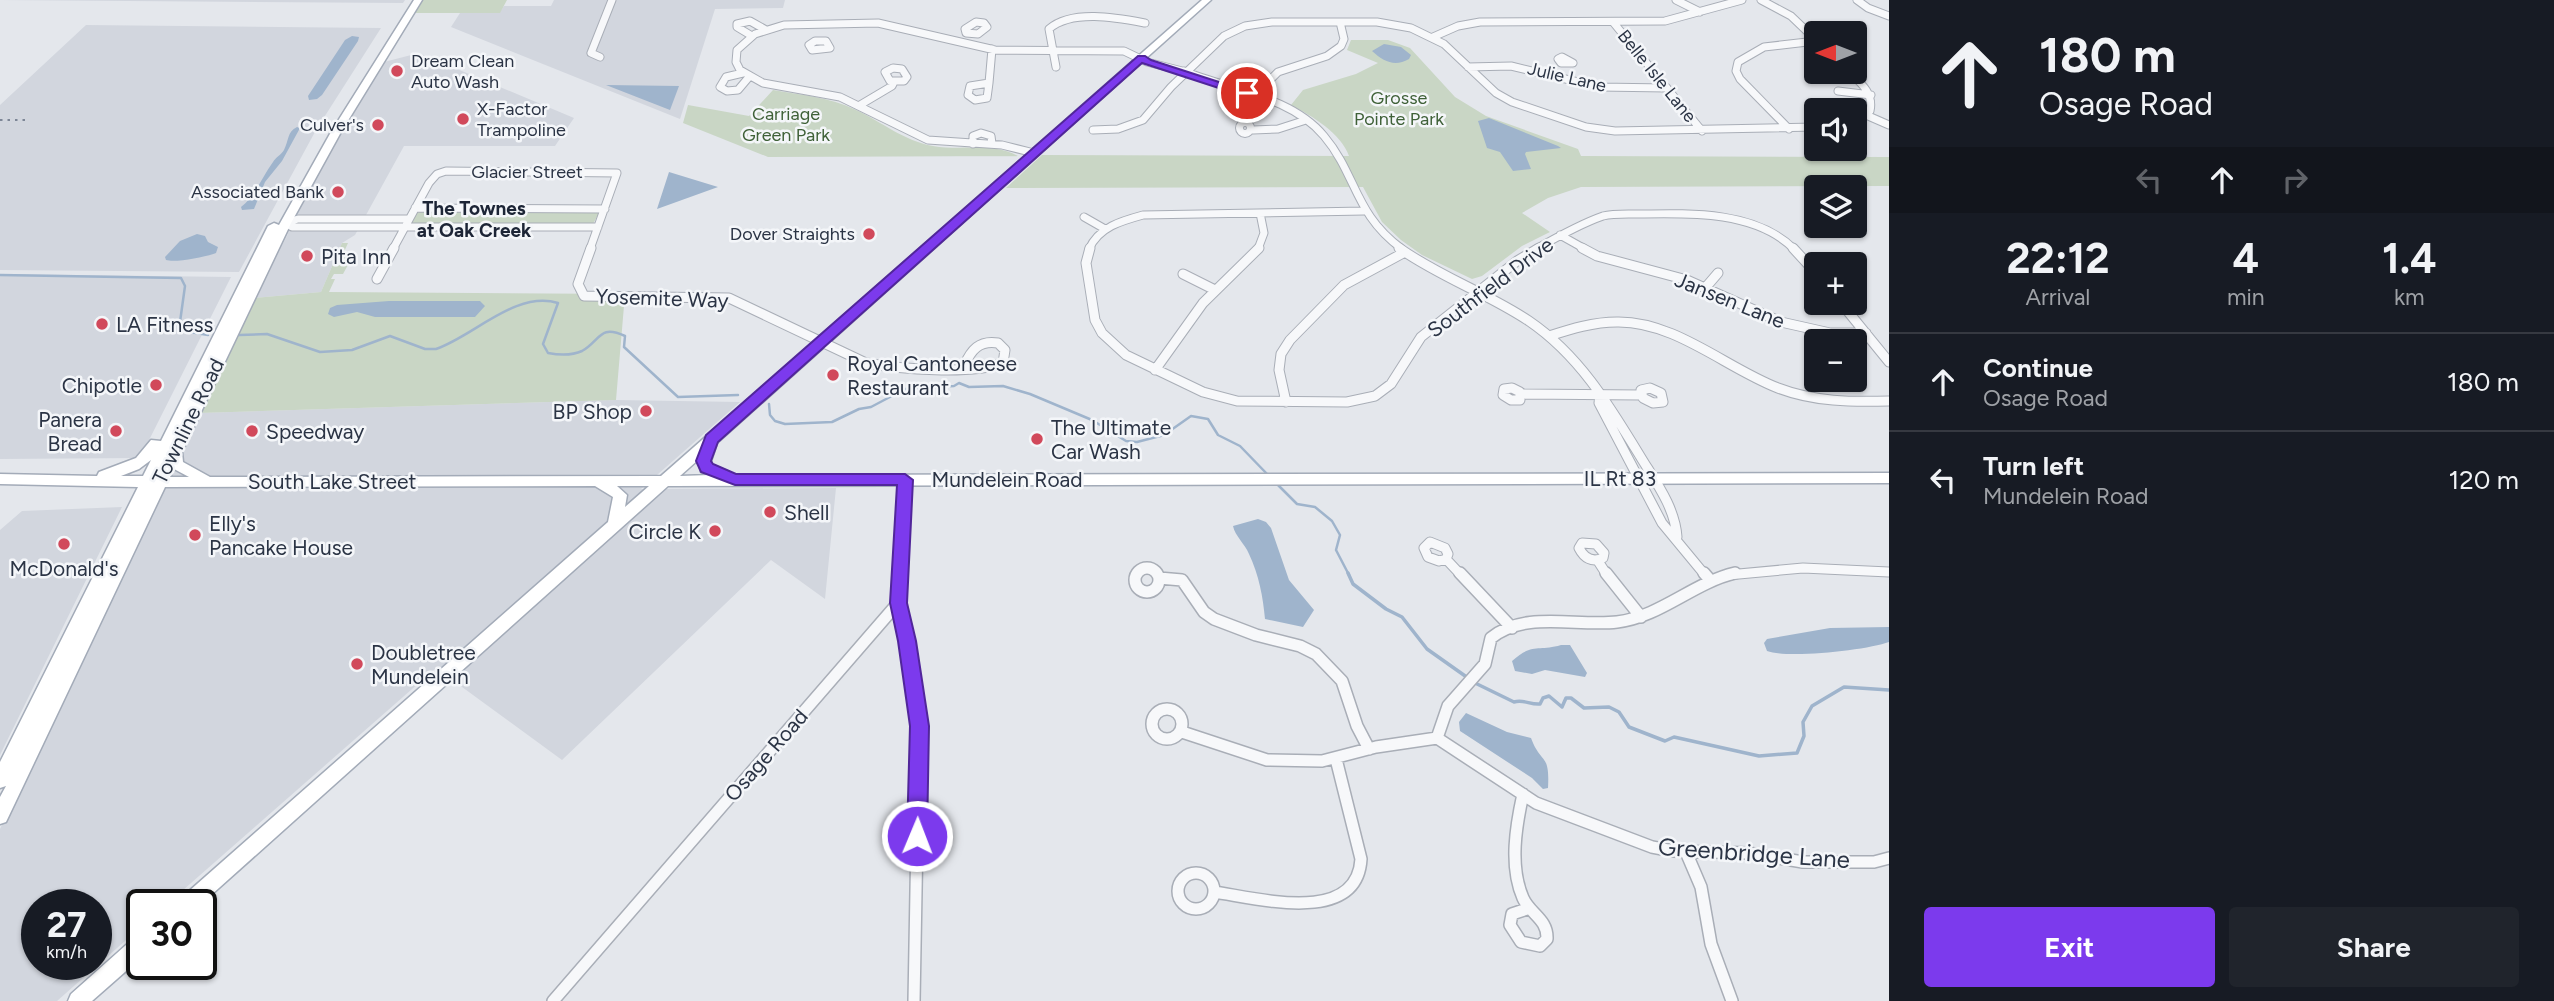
<!DOCTYPE html>
<meta charset="utf-8">
<style>
:root{--surface:#171b24;--page:#20242c;--text:#f1f3f6;--muted:#9ea1a6;--line:#363941;--accent:#7c3aed}
body{margin:0;font-family:Figtree,sans-serif;background:var(--page);color:var(--text);height:100vh;display:flex;flex-direction:column;font-size:26px;white-space:nowrap}
*{box-sizing:border-box;margin:0}
p{font-size:23px;color:var(--muted)}
.icon{flex:none;width:38px;height:38px;fill:none;stroke:currentColor;stroke-width:2;stroke-linecap:round;stroke-linejoin:round}
.map{position:relative;flex:1;overflow:hidden}
.drawer{display:flex;flex-direction:column;background:var(--surface);width:665px}
.drawer>*{flex:none}
.hud{background:#171b24;color:var(--text);overflow:hidden}
.needle{width:46px;rotate:270deg}
.tools{position:absolute;left:1804px;top:21px;display:grid;gap:14px}
.tools a{display:grid;place-items:center;width:63px;height:63px;border-radius:7px;background:var(--surface);box-shadow:0 2px 5px #0004;font-size:35px}
.speed{position:absolute;left:21px;top:889px;display:flex;gap:14px;font-size:35px;font-weight:700;text-align:center}
.speed>*{display:grid;place-content:center;width:91px;height:91px;border-radius:50%;background:var(--surface);box-shadow:0 2px 5px #0004;line-height:1}
.speed small{font-size:18px;font-weight:400}
.speed .limit{border:4px solid #111;border-radius:10px;background:#fff;color:#111}
.pin{position:absolute;display:grid;place-items:center;width:60px;height:60px;color:#fff;margin:-30px;border:4px solid #fff;border-radius:50%;box-shadow:0 2px 7px #0007}
.me{position:absolute;width:77px;margin:-38px;rotate:1deg;stroke-linejoin:round;filter:drop-shadow(0 0 5px #0008)}
.turn{display:flex;align-items:center;gap:24px;height:147px;padding:0 35px;font-size:32px}
.turn .icon{width:91px;height:91px;stroke-width:2.5}
.turn b{display:block;font-size:49px;line-height:60px}
.lanes{display:flex;align-items:center;height:66px;padding:0 35px;background:#0003;justify-content:center;gap:35px;direction:ltr}
.lanes .off{opacity:.35}
.eta{display:flex;justify-content:space-evenly;align-items:center;height:119px;text-align:center}
.eta b{font-size:42px;font-weight:700;line-height:49px}
.cta{display:flex;gap:14px;margin-top:auto;padding:14px 35px}
.cta a{flex:1;height:80px;border-radius:7px;background:var(--accent);color:#fff;font-size:28px;font-weight:700;line-height:80px;text-align:center}
.cta a+a{background:var(--page);color:var(--text)}
ul{padding:0;list-style:none}
li{display:flex;align-items:center;gap:21px;height:98px;padding:0 35px;border-top:2px solid var(--line)}
li div{flex:1}
li b{display:block;font-size:26px}
li em{font-style:normal}
main{display:flex;flex:1;min-height:0}
.map>svg:first-child{display:block}
</style>
<main>
<div class="map">
<svg width="1889" height="1001" viewBox="0 0 1889 1001">
<rect width="100%" height="100%" fill="#e4e7ec"/>
<path fill="#d2d6de" fill-rule="evenodd" d="M0,0H405L403,3Z
M554,0H785L783,8L715,9L680,119L451,27L460,13H499L504,6H551Z
M86,25L381,28L316,130L239,272L0,270V105Z
M419,53L574,118L555,146H404L355,235L342,243L321,292L253,298L287,236L297,210L321,163L384,62Z
M0,274L231,277L140,458L0,459Z
M616,400L740,402L641,489L836,488L825,599L771,560L562,760L436,668L166,905H142V926L57,1001H0V829L199,413ZM37,905H96V964H37Z
M122,507L0,755V530L22,511Z"/>
<path fill="#c9d6c5" d="M422,0H507L500,13H414Z
M1351,40H1388L1410,48L1455,97L1486,116L1578,149L1581,156L1889,157V186L1581,187L1548,198L1522,213L1550,232L1522,246L1482,276L1472,279L1422,255L1401,240L1382,222L1363,187L1006,188L1042,155L1349,156C1341,133 1312,116 1291,105L1303,90L1356,74L1378,63L1347,50Z
M773,90C801,95 829,97 856,110C882,122 904,141 933,146C961,151 993,142 1018,156L768,157L683,123L688,105L749,116Z
M425,211L597,212L599,213L593,224L417,225L411,223L416,213Z
M342,243H348L344,252H355L343,274H334L331,279H335L329,292L625,294L616,400L199,413L253,298L321,292Z"/>
<path fill="#9fb4cc" d="M352,36L359,37L358,41L322,95L317,99L309,100L308,96L345,40Z
M1384,44L1401,47L1411,55L1409,59C1395,67 1384,62 1372,51Z
M606,85L679,86L670,110Z
M1489,118L1558,146L1561,148L1526,152L1525,154L1531,169L1513,171L1500,152L1487,148L1478,121Z
M297,127L300,128L282,161L265,182L254,209L242,210L241,207C256,195 262,177 273,162C276,157 281,155 284,150C289,140 287,132 297,127Z
M669,172L718,187L657,209Z
M197,234L205,236L208,242L218,247L216,253C206,257 175,263 166,260L165,257L180,241Z
M389,301H480L485,306L475,317H375L357,312L334,317L328,314L330,308L337,305Z
M1258,519L1266,522L1271,528L1289,580L1314,610L1303,627L1265,619C1263,597 1259,575 1249,554C1245,544 1235,536 1233,526Z
M1889,627V642C1867,650 1789,659 1767,651L1764,643L1767,639L1830,628Z
M1561,645H1570L1587,673L1585,677L1545,670L1532,674L1515,671L1512,661C1533,642 1538,652 1561,645Z
M1466,713L1507,732L1531,738C1541,765 1550,752 1548,788L1543,789L1532,778L1460,731L1459,722Z"/>
<g fill="none" stroke-linecap="round" stroke-linejoin="round">
<path stroke="#9fb4cc" stroke-width="2.5" d="M0,275L181,278L185,286L180,322L190,332L208,335
M239,335L267,334L320,352L352,350L390,336L425,349H436C474,336 516,290 558,303L543,344L548,353C559,355 571,356 582,351C601,340 599,324 625,336L624,347L678,397L738,395
M769,404L770,415L775,421L785,424L832,422L859,409L871,407L905,389L954,386L959,383L969,387L1003,386L1030,394L1092,420L1126,441L1137,442L1164,435L1191,416L1208,419L1218,435L1240,446L1269,476
M1276,483L1297,504L1315,507L1332,521L1340,535L1336,550L1349,575"/>
<path stroke="#9fb4cc" stroke-width="3.5" d="M1348,573L1353,584L1386,609L1402,617L1427,649L1468,678
M1473,682L1514,702C1524,699 1530,705 1540,704L1543,698L1549,696L1562,707L1566,698H1571L1584,708L1609,707L1619,712L1629,727L1665,741L1674,737L1759,756L1797,753L1804,736L1803,722L1812,706L1844,687L1889,690"/>
<defs>
<path id="street-far2" d="M1676,0L1700,12
M1761,0L1791,16L1816,40
M1857,0L1868,8L1889,16
M976,22L984,23L987,27L978,34L966,33L965,29Z
M1613,22L1702,131
M752,36L737,27V24L750,21L766,30
M1433,37L1458,26L1480,22L1665,21L1742,0
M815,41H826L830,48L812,50L809,45Z
M600,57L591,53L612,0
M1562,57L1573,63H1561L1558,59Z
M1056,67L1049,29C1072,9 1118,18 1145,23
M1468,67L1511,66L1599,87L1667,88
M893,68L902,69L907,77L904,81H890L885,72Z
M1184,71C1229,90 1291,96 1324,136C1357,175 1354,214 1402,249
M1849,72C1861,83 1874,93 1870,111L1855,121
M743,73L726,77L720,87L727,91L738,90L749,77
M989,83L987,98L975,100L968,95L970,86Z
M989,83L992,49
M1838,91L1871,95
M1254,96L1278,72L1327,56L1341,46L1344,39L1340,22
M860,105L892,86L894,82
M1866,115L1889,125
M1239.5 128a5.5 5.5 0 1 1 11 0a5.5 5.5 0 1 1-11 0Z
M1789,129L1740,79L1736,71L1738,62L1764,47L1816,41
M1093,130L1118,129L1143,120L1171,87L1224,36L1245,26L1272,22H1377L1411,28L1444,44L1496,93L1512,102L1586,127L1615,131L1816,127
M1253,130L1278,129L1306,120
M973,144V136L981,133L991,136L992,144
M1034,153L1002,145L928,140L840,97L763,83L740,70L736,62L737,50L755,34L784,25L878,23L995,50L1124,51L1147,62L1186,72
M415,208L605,209
M1084,217L1105,229
M285,223L292,227H598
M285,223L298,219H409
M1560,235L1585,249
M393,249L429,183L437,174L446,171L617,173L590,249
M1089,249C1099,227 1121,221 1143,215L1364,211
M1258,249L1264,233L1260,213
M1536,249C1557,237 1580,224 1603,216C1614,213 1629,214 1641,214C1690,213 1756,211 1794,249"/>
<path id="street-far1" d="M591,248L578,284L584,296L729,298L866,363C900,369 971,375 1003,363L1005,350L998,343C979,340 971,350 964,366
M1090,248L1086,263L1095,320L1102,333L1126,355L1203,392L1237,401L1347,402L1375,396L1391,384L1421,337L1517,261L1539,248
M1399,248C1440,277 1487,293 1529,321C1579,355 1609,405 1640,456C1655,481 1675,507 1677,537
M1582,248L1597,256L1687,280L1781,322L1830,333H1866
M1793,248L1816,273
M1183,274L1215,290
M377,279L394,248
M1706,287L1718,273
M1841,303L1889,362
M1549,336C1571,329 1593,322 1617,322C1675,321 1726,368 1778,388C1814,402 1852,402 1889,401
M1155,370L1203,303L1259,248
M1512,388L1520,392V400H1511L1503,395L1504,389Z
M1650,388L1661,393L1663,402L1653,403L1643,398L1641,390Z
M1522,394L1641,395
M1600,395L1599,403L1662,523L1705,575
M1286,402L1279,370L1281,354L1290,340L1344,285L1405,252
M1430,542L1445,548L1448,554L1446,559L1439,561L1428,557L1424,548Z
M1582,543L1596,544L1604,553L1603,558C1592,563 1584,558 1579,548Z
M1446,559L1461,575
M1598,561L1607,575
M900,575L905,479
M1728,575L1803,568L1889,572"/>
<path id="street" d="M1135 580a12 12 0 1 1 24 0a12 12 0 1 1-24 0Z
M1460,573L1512,628
M1606,573L1641,617
M1704,573L1710,580
M1159,578L1182,580L1204,612L1214,619L1256,635L1300,646L1316,654L1342,681L1357,726L1369,749
M898,603L907,641L919,726L914,1001
M1152 724a15 15 0 1 1 30 0a15 15 0 1 1-30 0Z
M1182,732L1267,760L1322,761L1376,747L1437,738
M1437,738L1448,706L1485,664L1491,638C1525,610 1577,627 1617,622C1660,617 1693,583 1735,573
M1437,738L1536,803L1652,847L1673,851L1748,853L1803,862H1874L1889,858
M1523,794C1516,826 1509,866 1523,898C1530,914 1548,919 1547,939L1540,946L1521,942L1510,925L1512,914L1527,909
M1686,852L1701,887L1711,944L1732,1001
M1178 891a18 18 0 1 1 36 0a18 18 0 1 1-36 0Z
M1214,892C1257,898 1357,926 1361,859L1336,759
M553,1001L898,603L900,573"/>
<path id="primary" d="M414,0H422L341,132L291,223L182,452L183,462L210,477L661,476L1202,0H1211L717,443L711,461L712,465L729,472L731,475L1889,473V483L668,486L200,905H177L180,899L608,522L613,497L595,486L165,487L6,822L0,824V797L6,786L0,788V762L138,487L0,484V474L97,476L99,472L136,458L151,440L161,441L268,226L274,223L279,225L331,132ZM151,460L143,476H121L139,469ZM698,460L701,472L710,475L680,476ZM174,469L189,477H170ZM617,486H649L625,507L627,495Z
M142,935V957L92,1001H68L71,994L135,937Z"/>
</defs>
<use href="#street-far2" stroke="#a9aeb7" stroke-width="9"/>
<use href="#street-far1" stroke="#a9aeb7" stroke-width="11"/>
<use href="#street" stroke="#a9aeb7" stroke-width="14"/>
<use href="#primary" stroke="#a3abb8" stroke-width="3"/>
<use href="#street-far2" stroke="#f7f8fa" stroke-width="7"/>
<use href="#street-far1" stroke="#f7f8fa" stroke-width="9"/>
<use href="#street" stroke="#f7f8fa" stroke-width="11"/>
<use href="#primary" fill="#fff" fill-rule="evenodd"/>
<path stroke="#7d8696" stroke-width="2" stroke-dasharray="2.5 5" stroke-linecap="butt" d="M0,120H29"/>
</g>
<path fill="#7c3aed" stroke="#51269a" stroke-width="2" d="M1138,56H1145L1151,60L1253,93L1243,96L1142,63L718,442L711,461L713,464L736,474H905L913,480L907,603L916,641L929,726L927,836L924,843L917,846L910,843L907,836L910,726L898,641L890,603L897,485H735L701,472L696,461L706,435Z"/>
<g fill="#d1495b" stroke="#f4f6f9" stroke-width="2.5">
<circle cx="397" cy="71" r="7"/>
<circle cx="463" cy="119" r="7"/>
<circle cx="378" cy="125" r="7"/>
<circle cx="338" cy="192" r="7"/>
<circle cx="869" cy="234" r="7"/>
<circle cx="307" cy="256" r="7"/>
<circle cx="102" cy="324" r="7"/>
<circle cx="833" cy="375" r="7"/>
<circle cx="156" cy="385" r="7"/>
<circle cx="646" cy="411" r="7"/>
<circle cx="116" cy="431" r="7"/>
<circle cx="252" cy="431" r="7"/>
<circle cx="1037" cy="439" r="7"/>
<circle cx="770" cy="512" r="7"/>
<circle cx="715" cy="531" r="7"/>
<circle cx="195" cy="535" r="7"/>
<circle cx="64" cy="544" r="7"/>
<circle cx="357" cy="664" r="7"/>
</g>
<g text-anchor="middle" dominant-baseline="central" stroke-width="5" stroke-linejoin="round" paint-order="stroke">
<g font-size="18" fill="#2b3445" stroke="#f4f6f9" text-anchor="end">
<text x="411" y="61" text-anchor="start">Dream Clean<tspan x="411" dy="21">Auto Wash</tspan></text>
<text x="477" y="109" text-anchor="start">X-Factor<tspan x="477" dy="21">Trampoline</tspan></text>
<text x="364" y="125">Culver's</text>
<text x="324" y="192">Associated Bank</text>
<text x="855" y="234">Dover Straights</text>
</g>
<g font-size="18" fill="#2b3445" stroke="#f4f6f9">
<text transform="translate(1657 76) rotate(51)">Belle Isle Lane</text>
<text transform="translate(1567 77) rotate(13)">Julie Lane</text>
<text x="527" y="172">Glacier Street</text>
</g>
<g font-size="18" fill="#3f6138" stroke="#f4f6f9">
<text x="1399" y="98">Grosse<tspan x="1399" dy="21">Pointe Park</tspan></text>
<text x="786" y="114">Carriage<tspan x="786" dy="21">Green Park</tspan></text>
</g>
<g font-size="19" font-weight="bold" fill="#1d2536" stroke="#f4f6f9">
<text x="474" y="208">The Townes<tspan x="474" dy="22">at Oak Creek</tspan></text>
</g>
<g font-size="21" fill="#2b3445" stroke="#f4f6f9" text-anchor="start">
<text x="321" y="256">Pita Inn</text>
<text x="116" y="324">LA Fitness</text>
<text x="847" y="363">Royal Cantoneese<tspan x="847" dy="24">Restaurant</tspan></text>
<text x="142" y="385" text-anchor="end">Chipotle</text>
<text x="632" y="411" text-anchor="end">BP Shop</text>
<text x="102" y="419" text-anchor="end">Panera<tspan x="102" dy="24">Bread</tspan></text>
<text x="1051" y="427">The Ultimate<tspan x="1051" dy="24">Car Wash</tspan></text>
<text x="266" y="431">Speedway</text>
<text x="784" y="512">Shell</text>
<text x="209" y="523">Elly's<tspan x="209" dy="24">Pancake House</tspan></text>
<text x="701" y="531" text-anchor="end">Circle K</text>
<text x="64" y="568" text-anchor="middle">McDonald's</text>
<text x="371" y="652">Doubletree<tspan x="371" dy="24">Mundelein</tspan></text>
</g>
<g font-size="21" fill="#2b3445" stroke="#f4f6f9">
<text transform="translate(1490 287) rotate(-37)">Southfield Drive</text>
<text transform="translate(662 298) rotate(2)">Yosemite Way</text>
<text transform="translate(1730 300) rotate(22)">Jansen Lane</text>
<text transform="translate(188 421) rotate(-64)">Townline Road</text>
<text x="1620" y="478">IL Rt 83</text>
<text x="1007" y="479">Mundelein Road</text>
<text x="332" y="481">South Lake Street</text>
<text transform="translate(766 755) rotate(-49)">Osage Road</text>
</g>
<g font-size="24" fill="#2b3445" stroke="#f4f6f9">
<text transform="translate(1754 853) rotate(4)">Greenbridge Lane</text>
</g>
</g>
</svg>
<div class="tools">
<a><svg class="needle" viewBox="-14 -14 28 28"><path d="M0-13l5 13h-10z" fill="#e53935"/><path d="M0 13l5-13h-10z" fill="#9ea1a6"/></svg></a>
<a><svg class="icon" aria-label="sound" viewBox="0 0 24 24"><path d="M4 9h4l5-4v14l-5-4H4zM17 9q2 3 0 6"/></svg></a>
<a><svg class="icon" aria-label="layers" viewBox="0 0 24 24"><path d="M12 4l9 5-9 5-9-5zM3 14l9 5 9-5"/></svg></a>
<a>+</a>
<a>−</a>
</div>
<div class="speed"><div>27<small>km/h</small></div><div class="limit">30</div></div>
<div class="pin" style="left:1247px;top:93px;background:#d93025"><svg class="icon" aria-label="arrive" viewBox="0 0 24 24"><path d="M6 21V4h12l-3 4 3 4H6"/></svg></div>
<svg class="me" style="left:917px;top:836px" viewBox="-20 -20 40 40"><circle r="17" fill="#7c3aed" stroke="#fff" stroke-width="3"/><path d="M0-11L8 9 0 5-8 9z" fill="#fff"/></svg>
</div>
<section class="drawer">
<div class="hud">
<div class="turn"><svg class="icon" aria-label="ahead" viewBox="0 0 24 24"><path d="M12 20V5M6 11l6-6 6 6"/></svg><div><b>180 m</b>Osage Road</div></div>
<div class="lanes"><svg class="icon off" aria-label="left" viewBox="0 0 24 24"><path d="M17 20v-9H6M10 6l-5 5 5 5"/></svg><svg class="icon" aria-label="ahead" viewBox="0 0 24 24"><path d="M12 20V5M6 11l6-6 6 6"/></svg><svg class="icon off" aria-label="right" viewBox="0 0 24 24"><path d="M7 20v-9h11M14 6l5 5-5 5"/></svg></div>
</div>
<div class="eta">
<div><b>22:12</b><p>Arrival</p></div>
<div><b>4</b><p>min</p></div>
<div><b>1.4</b><p>km</p></div>
</div>
<ul>
<li><svg class="icon" aria-label="ahead" viewBox="0 0 24 24"><path d="M12 20V5M6 11l6-6 6 6"/></svg><div><b>Continue</b><p>Osage Road</p></div><em>180 m</em></li>
<li><svg class="icon" aria-label="left" viewBox="0 0 24 24"><path d="M17 20v-9H6M10 6l-5 5 5 5"/></svg><div><b>Turn left</b><p>Mundelein Road</p></div><em>120 m</em></li>
</ul>
<div class="cta"><a>Exit</a><a>Share</a></div>
</section>
</main>
